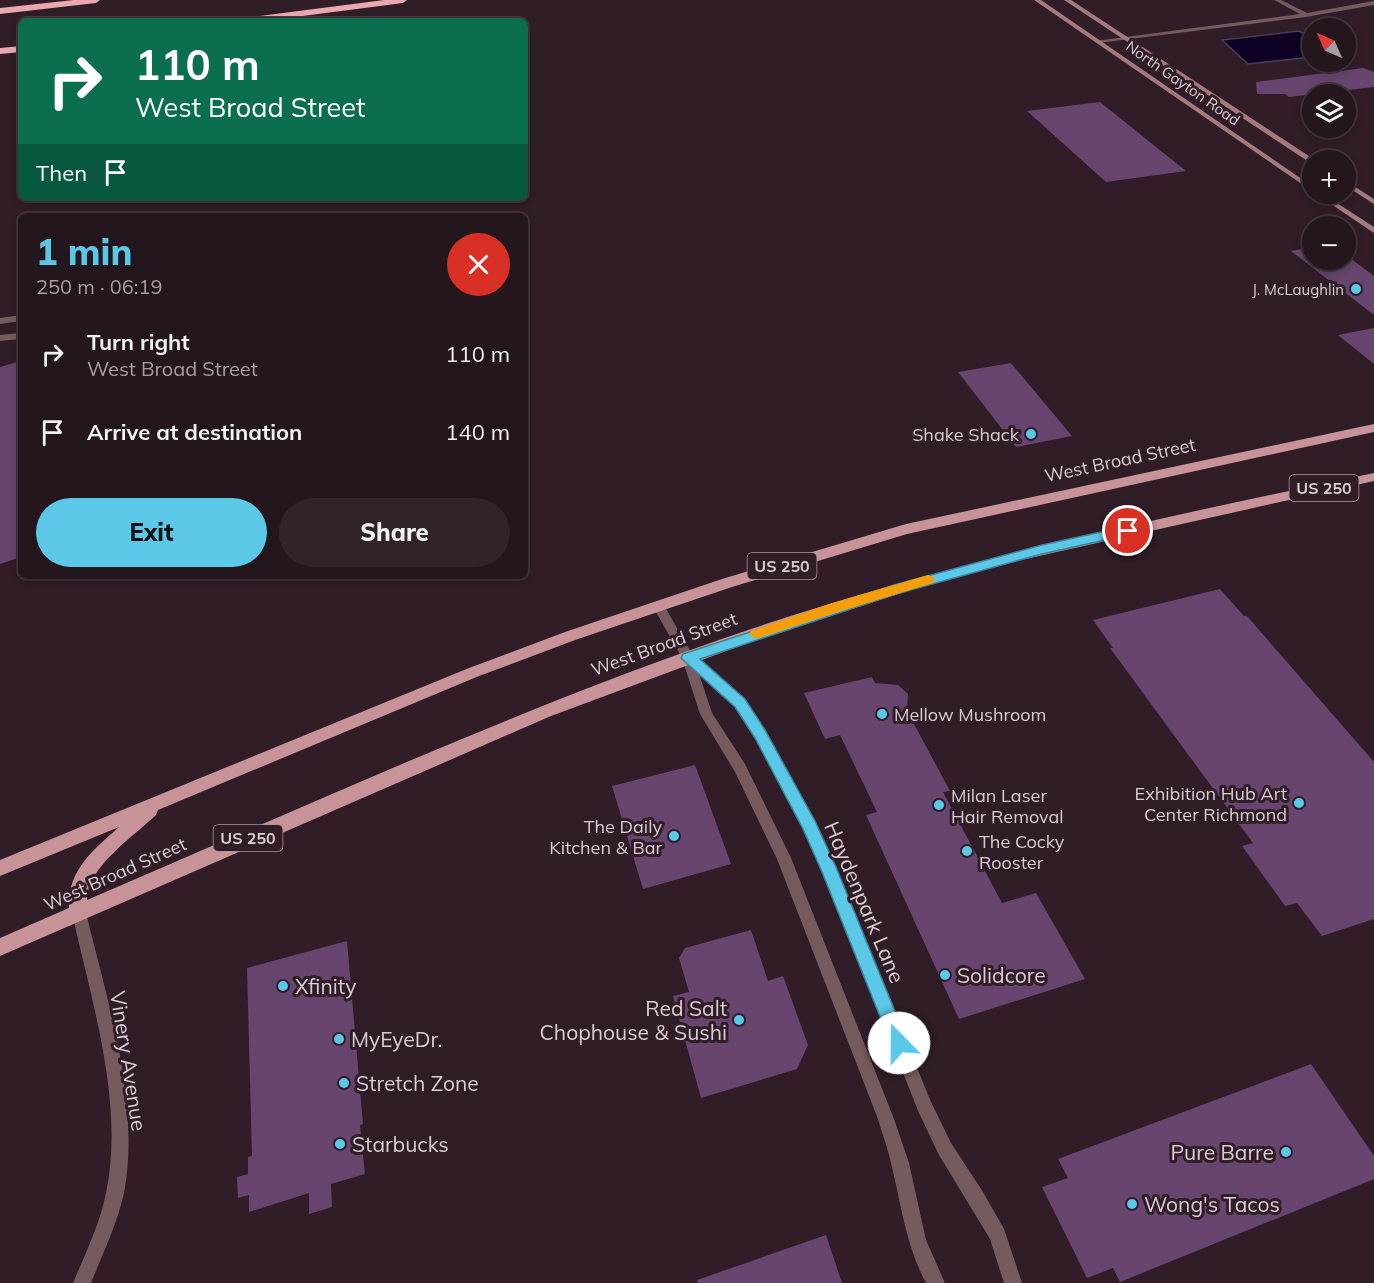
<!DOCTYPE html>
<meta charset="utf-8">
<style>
:root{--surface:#24161d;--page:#30232a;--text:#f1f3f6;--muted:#a39fa4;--line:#41353b;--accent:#5bc8e7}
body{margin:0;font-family:Mulish,sans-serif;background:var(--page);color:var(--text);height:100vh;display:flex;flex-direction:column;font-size:22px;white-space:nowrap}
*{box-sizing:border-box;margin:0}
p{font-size:20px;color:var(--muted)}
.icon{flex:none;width:33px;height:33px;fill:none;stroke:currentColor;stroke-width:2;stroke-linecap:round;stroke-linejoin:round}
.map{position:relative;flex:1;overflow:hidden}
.sheet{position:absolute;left:18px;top:213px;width:510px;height:366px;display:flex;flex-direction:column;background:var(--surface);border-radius:9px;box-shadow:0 3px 9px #0003,0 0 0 2px var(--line)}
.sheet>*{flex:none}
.guide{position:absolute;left:18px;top:18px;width:510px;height:183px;border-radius:9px;box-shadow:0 3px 9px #0003,0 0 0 2px var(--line);background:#0b6e4f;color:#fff;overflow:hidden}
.needle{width:39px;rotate:315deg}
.controls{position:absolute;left:1302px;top:18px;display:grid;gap:12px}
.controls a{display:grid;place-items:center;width:54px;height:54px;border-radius:50%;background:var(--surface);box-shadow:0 3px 9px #0003,0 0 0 2px var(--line);font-size:30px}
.pin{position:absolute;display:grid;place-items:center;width:51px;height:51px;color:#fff;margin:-26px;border:3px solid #fff;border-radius:50%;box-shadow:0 2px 6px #0007}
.me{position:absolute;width:66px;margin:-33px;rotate:338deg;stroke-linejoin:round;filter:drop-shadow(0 0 4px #0008)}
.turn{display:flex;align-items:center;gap:21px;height:126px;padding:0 18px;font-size:27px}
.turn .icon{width:78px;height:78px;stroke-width:2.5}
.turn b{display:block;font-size:42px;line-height:51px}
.then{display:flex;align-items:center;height:57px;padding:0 18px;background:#0003;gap:12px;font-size:22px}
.round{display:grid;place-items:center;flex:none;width:63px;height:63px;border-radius:32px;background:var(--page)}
.overview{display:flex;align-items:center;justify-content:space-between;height:102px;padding:0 18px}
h1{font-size:36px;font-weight:800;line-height:45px;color:var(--accent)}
.action{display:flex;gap:12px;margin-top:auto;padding:12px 18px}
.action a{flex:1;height:69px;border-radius:36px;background:var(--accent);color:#111;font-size:24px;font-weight:800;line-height:69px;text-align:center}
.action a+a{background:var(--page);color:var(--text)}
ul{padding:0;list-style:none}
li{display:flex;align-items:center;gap:18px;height:78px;padding:0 18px}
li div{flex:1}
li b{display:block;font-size:22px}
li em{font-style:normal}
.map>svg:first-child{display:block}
</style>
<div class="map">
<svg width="1374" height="1283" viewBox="0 0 1374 1283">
<rect width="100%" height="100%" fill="#301d27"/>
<path fill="#0d0024" stroke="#4a3e58" stroke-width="1.5" d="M1299,31L1312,39V57L1248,64L1222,40Z"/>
<path fill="#67456e" d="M1363,68L1374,72V87L1289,97L1285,94H1257L1256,82Z
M1100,102L1186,171L1106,182L1027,111Z
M1312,247V260H1346V255L1374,276V315L1291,251Z
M1374,328V364L1338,335Z
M21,361V557L0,564V367Z
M1011,363L1072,436L1016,447L958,372Z
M1220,589L1244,616H1247L1374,762V919L1322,936L1297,903L1285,906L1242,846L1253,843L1110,648H1113L1093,620Z
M872,677L875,683L898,685L908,694L907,711L950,791L943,792L1002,903L1036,893L1085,979L959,1019L866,815L877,812L840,735L825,739L804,693Z
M695,765L731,864L643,889L612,786Z
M751,930L768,981L783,976L808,1045L797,1069L701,1098L673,996L689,992L679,958L685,948Z
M347,941L363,1124L360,1125L365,1174L331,1184L332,1207L309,1214V1193L249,1212V1195L238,1198L237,1177L248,1174V1157L252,1156L247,968Z
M1311,1064L1374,1156V1179L1120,1282L1113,1268L1087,1278L1042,1187L1068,1178L1058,1159Z
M826,1235L842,1283H698L697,1280Z"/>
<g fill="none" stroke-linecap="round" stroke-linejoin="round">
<path fill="#765b5e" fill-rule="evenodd" d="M1274,0H1281L1307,13L1374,1V5L1306,17L1098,43L1095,41L1300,14Z
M21,315V321L0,324V318Z
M21,333V339L0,341V335Z
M658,601L662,602L692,654L744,699L765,730L814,822L837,872L931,1102L951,1143L983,1192L1004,1229L1022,1283H1004L990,1239L939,1155L919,1113L823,872L804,829L755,738L736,707L699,674L712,713L745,764L791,858L894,1119L909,1163L926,1240L945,1283H926C906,1246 901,1204 891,1163C888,1148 882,1134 878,1119L777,859L735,772L700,714L682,658L652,605Z
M79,906L84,908L86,913C107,1000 141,1103 124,1193C117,1224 103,1253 91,1283H73C85,1254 100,1224 106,1193C125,1103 91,1000 72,913L74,908Z"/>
<path fill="#a47a7f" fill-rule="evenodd" d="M1034,0H1041L1312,186V191Z
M1064,0H1071L1315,160H1312V164Z
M1346,181L1374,199V204L1346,186Z
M1316,194H1323L1374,227V233Z"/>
<path fill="#c89299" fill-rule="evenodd" d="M1374,424V432L907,534L732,587L575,640L479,676L158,810L156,815C133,837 87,867 87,900C307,806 525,705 751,629C955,561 1164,517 1374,473V481L1021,560L917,588L761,638L551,716L0,956V938L69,908C67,871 93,850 119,827L0,876V860L469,668L565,632L722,579L906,524Z"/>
<path fill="#e9a8b0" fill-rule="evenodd" d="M74,0H100L96,3L0,14V8Z
M384,0H407L403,3L264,21H240L244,18Z
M21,46V52L0,54V48Z"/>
</g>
<path fill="#5bc8e7" stroke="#3b8296" stroke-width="1.5" d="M1128,526L1134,531L1132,534L1042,554L896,594L700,659L745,699L765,730L815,821L836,867L908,1043L905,1049L899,1052L893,1049L822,872L803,829L755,738L735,707L681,658L683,654L894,585L1042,545Z"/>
<path fill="#f59e0b" d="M928,575L933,577L935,580L933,583L838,612L756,639L749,634L751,631L829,604Z"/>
<g fill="#5bc8e7" stroke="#301d27" stroke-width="2">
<circle cx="1356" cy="289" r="6"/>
<circle cx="1031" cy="434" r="6"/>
<circle cx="882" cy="714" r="6"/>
<circle cx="1299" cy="803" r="6"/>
<circle cx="939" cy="805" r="6"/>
<circle cx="674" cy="836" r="6"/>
<circle cx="967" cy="851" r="6"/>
<circle cx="945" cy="975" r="6"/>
<circle cx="283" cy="986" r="6"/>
<circle cx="739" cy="1020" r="6"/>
<circle cx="339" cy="1039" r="6"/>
<circle cx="344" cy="1083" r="6"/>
<circle cx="340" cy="1144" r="6"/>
<circle cx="1286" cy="1152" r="6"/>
<circle cx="1132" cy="1204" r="6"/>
</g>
<g text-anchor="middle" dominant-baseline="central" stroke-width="6" stroke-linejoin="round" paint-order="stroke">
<g font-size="15" fill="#dacdd3" stroke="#301d27">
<text transform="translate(1183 83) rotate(35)">North Gayton Road</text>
</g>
<g font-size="15" fill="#dacdd3" stroke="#301d27" text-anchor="end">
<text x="1344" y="289">J. McLaughlin</text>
</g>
<g fill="#301d27" stroke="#a7989f" stroke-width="1.5">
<rect x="1289.5" y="475" width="69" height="26" rx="4.5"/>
<rect x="747.5" y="553" width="69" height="26" rx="4.5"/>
<rect x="213.5" y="825" width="69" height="26" rx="4.5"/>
</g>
<g font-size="16" font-weight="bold" fill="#dacdd3">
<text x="1324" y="488">US 250</text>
<text x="782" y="566">US 250</text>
<text x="248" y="838">US 250</text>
</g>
<g font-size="18" fill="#dacdd3" stroke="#301d27" text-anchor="end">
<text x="1019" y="434">Shake Shack</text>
<text x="894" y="714" text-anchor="start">Mellow Mushroom</text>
<text x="1287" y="793">Exhibition Hub Art<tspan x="1287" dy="21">Center Richmond</tspan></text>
<text x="951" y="795" text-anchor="start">Milan Laser<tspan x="951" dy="21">Hair Removal</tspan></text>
<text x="662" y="826">The Daily<tspan x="662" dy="21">Kitchen &amp; Bar</tspan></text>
<text x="979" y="841" text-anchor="start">The Cocky<tspan x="979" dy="21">Rooster</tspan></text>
</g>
<g font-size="18" fill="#dacdd3" stroke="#301d27">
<text transform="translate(1120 460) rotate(-12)">West Broad Street</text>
<text transform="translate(664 644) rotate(-20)">West Broad Street</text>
<text transform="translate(115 874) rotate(-24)">West Broad Street</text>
</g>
<g font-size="21" fill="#dacdd3" stroke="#301d27">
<text transform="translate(865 902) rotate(67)">Haydenpark Lane</text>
<text transform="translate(129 1061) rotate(81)">Vinery Avenue</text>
</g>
<g font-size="21" fill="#dacdd3" stroke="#301d27" text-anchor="start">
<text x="957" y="975">Solidcore</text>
<text x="295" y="986">Xfinity</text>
<text x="727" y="1008" text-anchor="end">Red Salt<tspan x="727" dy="24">Chophouse &amp; Sushi</tspan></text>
<text x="351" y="1039">MyEyeDr.</text>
<text x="356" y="1083">Stretch Zone</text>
<text x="352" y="1144">Starbucks</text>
<text x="1274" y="1152" text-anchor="end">Pure Barre</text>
<text x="1144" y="1204">Wong's Tacos</text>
</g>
</g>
</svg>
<div class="controls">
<a><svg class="needle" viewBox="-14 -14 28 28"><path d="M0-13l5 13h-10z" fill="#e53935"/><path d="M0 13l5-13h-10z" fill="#a39fa4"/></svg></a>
<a><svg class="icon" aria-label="layers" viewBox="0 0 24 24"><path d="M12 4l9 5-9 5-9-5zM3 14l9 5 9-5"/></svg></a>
<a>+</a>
<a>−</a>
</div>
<div class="pin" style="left:1128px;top:531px;background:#d93025"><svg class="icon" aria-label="arrive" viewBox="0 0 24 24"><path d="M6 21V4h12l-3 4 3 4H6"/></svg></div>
<svg class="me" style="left:899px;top:1043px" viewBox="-20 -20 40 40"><circle r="19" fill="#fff"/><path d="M0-13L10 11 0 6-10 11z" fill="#5bc8e7"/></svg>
<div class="guide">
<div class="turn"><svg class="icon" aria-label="right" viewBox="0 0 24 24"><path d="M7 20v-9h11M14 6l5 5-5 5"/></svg><div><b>110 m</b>West Broad Street</div></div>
<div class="then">Then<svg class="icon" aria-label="arrive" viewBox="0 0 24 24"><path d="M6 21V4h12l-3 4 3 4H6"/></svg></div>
</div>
<section class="sheet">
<div class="overview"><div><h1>1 min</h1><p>250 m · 06:19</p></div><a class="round" style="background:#d93025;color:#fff"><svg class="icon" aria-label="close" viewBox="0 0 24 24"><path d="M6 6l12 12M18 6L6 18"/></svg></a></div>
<ul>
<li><svg class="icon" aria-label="right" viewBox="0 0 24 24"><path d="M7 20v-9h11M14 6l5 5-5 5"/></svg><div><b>Turn right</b><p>West Broad Street</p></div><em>110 m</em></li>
<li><svg class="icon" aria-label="arrive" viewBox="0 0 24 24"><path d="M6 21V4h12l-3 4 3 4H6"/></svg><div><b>Arrive at destination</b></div><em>140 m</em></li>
</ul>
<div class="action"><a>Exit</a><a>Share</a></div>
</section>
</div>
